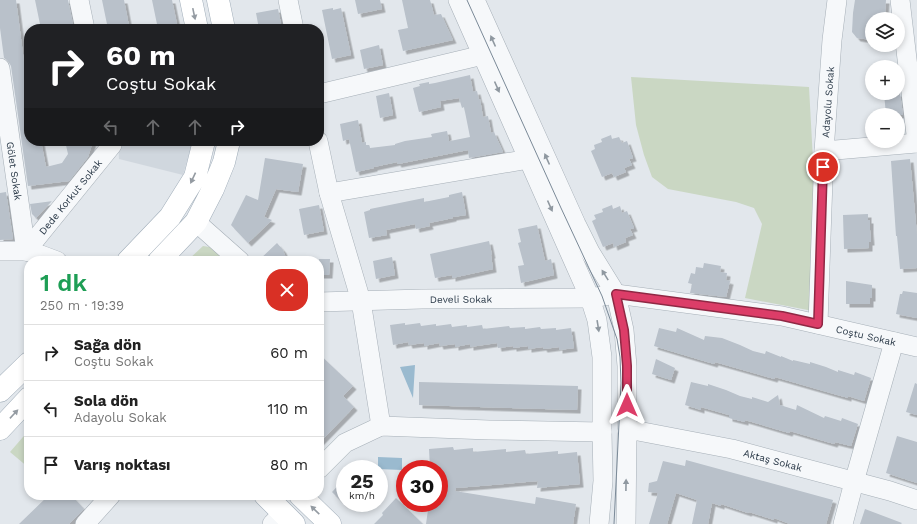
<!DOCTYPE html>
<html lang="tr">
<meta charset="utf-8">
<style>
:root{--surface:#fff;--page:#f2f2f2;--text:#222;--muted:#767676;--line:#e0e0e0}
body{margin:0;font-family:"Work Sans",sans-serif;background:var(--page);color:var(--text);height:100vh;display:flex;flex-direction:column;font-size:15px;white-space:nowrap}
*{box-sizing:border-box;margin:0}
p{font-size:13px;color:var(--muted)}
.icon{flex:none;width:22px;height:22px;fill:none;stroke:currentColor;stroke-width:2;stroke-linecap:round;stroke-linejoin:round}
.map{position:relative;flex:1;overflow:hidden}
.details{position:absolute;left:24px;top:256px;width:300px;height:244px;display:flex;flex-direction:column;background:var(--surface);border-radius:16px;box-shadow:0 2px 6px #0003}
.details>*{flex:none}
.guide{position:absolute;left:24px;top:24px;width:300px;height:122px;border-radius:16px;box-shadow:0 2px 6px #0003;background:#202124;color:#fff;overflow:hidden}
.tools{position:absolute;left:865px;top:12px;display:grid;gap:8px}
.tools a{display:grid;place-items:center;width:40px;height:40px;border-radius:50%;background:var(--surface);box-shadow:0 2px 6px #0003;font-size:20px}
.speed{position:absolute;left:336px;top:460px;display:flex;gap:8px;font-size:20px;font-weight:700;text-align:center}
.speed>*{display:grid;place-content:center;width:52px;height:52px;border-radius:50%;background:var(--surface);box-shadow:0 2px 6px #0003;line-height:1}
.speed small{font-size:10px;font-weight:400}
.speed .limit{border:6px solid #d22;background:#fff;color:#111}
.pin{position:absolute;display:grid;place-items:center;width:34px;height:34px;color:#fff;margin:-17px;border:2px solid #fff;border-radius:50%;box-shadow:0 1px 4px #0007}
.me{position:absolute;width:44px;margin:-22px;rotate:0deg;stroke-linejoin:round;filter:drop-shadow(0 0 3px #0008)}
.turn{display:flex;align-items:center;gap:14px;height:84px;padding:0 16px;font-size:18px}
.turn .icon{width:52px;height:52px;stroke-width:2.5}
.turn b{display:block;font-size:28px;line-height:34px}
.lanes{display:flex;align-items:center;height:38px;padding:0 16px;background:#0003;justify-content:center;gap:20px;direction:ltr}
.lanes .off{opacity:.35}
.round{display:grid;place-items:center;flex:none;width:42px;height:42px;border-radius:16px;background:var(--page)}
.headline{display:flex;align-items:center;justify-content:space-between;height:68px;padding:0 16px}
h1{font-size:24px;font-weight:600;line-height:30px;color:#1e9e55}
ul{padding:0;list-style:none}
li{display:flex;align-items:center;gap:12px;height:56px;padding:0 16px;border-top:1px solid var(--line)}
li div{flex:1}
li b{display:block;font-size:15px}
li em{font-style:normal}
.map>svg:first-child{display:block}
</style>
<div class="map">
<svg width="917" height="524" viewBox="0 0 917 524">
<defs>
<filter id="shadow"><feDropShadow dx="3.5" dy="3.5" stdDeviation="0" flood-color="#0004"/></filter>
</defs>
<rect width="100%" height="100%" fill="#e2e7ec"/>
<path fill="#d0d7de" d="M118,141H193L183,175L119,159Z"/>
<path fill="#cad7c3" d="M631,77L809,87L815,197L813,311L745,298L762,224L754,208L736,202L668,189L652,177L644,155L636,125Z
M203,246L216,248L229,261H187Z
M29,430V468L10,452Z"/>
<path fill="#9abacf" d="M415,365L413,398L400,367Z
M378,457L402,458V470L378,469Z"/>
<path fill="#b9c1ca" filter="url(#shadow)" d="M0,0H16L24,62L29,87V141H41L46,167L62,163L68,154L65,141H93L88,157L69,181L28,186L11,66L8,61L4,58L0,28Z
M35,0H68L74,29H41Z
M102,0H124L129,26L127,27L128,29H108Z
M152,0H172L178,29H158Z
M355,0H380L382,9L358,14Z
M402,0H430L434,15L441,14L453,40L403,51L398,30L408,28Z
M855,0H886L885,15H884V19H872V40L857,38L852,32L853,13Z
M333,8V10L341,8L351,55L332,59L322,10Z
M278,9L281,24H278L279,29H259L256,13Z
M379,45L383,65L364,69L360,50Z
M470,75L473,92L477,91L479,100L480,99L483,117L488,116L491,133L494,132L503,152L469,158L468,150L398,164L397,162L374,167V168L356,172L349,139L343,141L340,124L358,120L362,143L366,142V145H369L370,148L395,145V144L405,141L432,137L431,134L447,131L449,141H450L470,137L464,107L462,108L459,98L440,101L441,107L419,112L413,88L420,86L419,84L429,82V84L435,83Z
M389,93L393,115L380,118L376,96Z
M884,93H900L903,115H886Z
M611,135L612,139L619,137L622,143L627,141L633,158L629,159L632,165L624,168L626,172L614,177L612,173L602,177L591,151L595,149L594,145L602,142L601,139Z
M265,158L303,164L298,192L276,189L264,217L272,220L248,243L231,225L246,195L258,200Z
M910,159L917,235V268L900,269L897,236H896L891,161Z
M6,192L13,239L0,240V193Z
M462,192L466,215L453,217V218L429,223L430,226L416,229L415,224L386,230L387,235L369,238L364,212L370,210V209L424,198V202L449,197V195Z
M53,201H52L36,218L32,214L30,204Z
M319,205L324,231L304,235L299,209Z
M612,205L613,209L620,206L622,213L627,211L634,228L630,229L633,235L625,238L626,242L614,247L613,243L603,247L592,221L596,219L594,215L603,212L602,209Z
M868,214V220H870V230L871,242H869V248L844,249L843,215Z
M537,225L545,261L551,259L554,275L521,283L518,266L524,265L518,243L521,242L518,229Z
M489,241L492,255H491L493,269L452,278V275L435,278L430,254Z
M277,243L283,250L287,261H258Z
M392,257L395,275L376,279L373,261Z
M319,259H330L329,275H319Z
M704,263L721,266L720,272L727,273L726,280L730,281L726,297L690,293L692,284L688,283L691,273L695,274L696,267L703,268Z
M846,281L872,285V298H870V304H846Z
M903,291L917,293V318L896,314L900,294H902Z
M405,323V325L420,323L421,326L436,324V326L451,324L452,327L467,325V327L482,325L483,329L509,326L510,328L525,327V329L540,327L541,329L556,328V330L571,328L574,348L559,350V347L544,349L543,347L528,349V346L513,348V346L498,348L497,343L470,347V344L455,347V344L440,346L439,343L424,346V343L409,345L408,342L393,345L390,325Z
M659,328L676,332L677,328L704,340L705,336L722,338L740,345L753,351L765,354L766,351L781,357V356L793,361V360L810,364V362L826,367L838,372V370L854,375L855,372L871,378L864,401L848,396V398L775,377L774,379L715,362L714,364L654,346Z
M319,354L353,386L343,396L354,407L319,443Z
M656,359L675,368L671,380L652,374Z
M419,382L578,386L577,410L419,405Z
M691,382L708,386V384L726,390L740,396L752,399V397L768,402L778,395L780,405L796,410L797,405L824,418L825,416L841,421L842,418L858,424L851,446L835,442L834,444L790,431L789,433L745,420V422L729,418V415L701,407V410L685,405Z
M915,383L917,384V415L906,412Z
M897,436L917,442V483L886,473Z
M453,447L454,450L473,448V452L506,449V452L525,450L526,454L558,451V454L577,452L580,484L537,488L538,481L456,488L455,491L535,504L536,497L576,504L573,524H426L429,503H439V469H430L429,449Z
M686,460L833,500L826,524H790L774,518V520L749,512L748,513L721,504V506L712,503L708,524H692L697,500L676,493L667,524H649L658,493L648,492L649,483L657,481L663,461L685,466Z
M345,478V505L332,492Z
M49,495H71L84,509L69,524H19Z
M396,498L423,524H374L383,515L382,513Z
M865,509L902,523L901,524H860Z"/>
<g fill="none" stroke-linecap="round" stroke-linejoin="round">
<defs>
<g id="minor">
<path d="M79,0L85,29"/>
<path d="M288,0L294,29"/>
<path d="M458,0L573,260L590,298L597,320L602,357V432L603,481L599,524"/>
<path d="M475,0L576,224L590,252L616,294L624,330L627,366V431L626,524"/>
<path d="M900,0L917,143"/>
<path id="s1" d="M0,68L26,251"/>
<path d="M319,94L483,55"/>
<path d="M318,141L329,193L361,301L381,426"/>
<path d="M824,151L917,143"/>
<path d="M329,193L529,159"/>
<path d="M196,222L240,261"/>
<path d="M0,251H26L41,255L57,261"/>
<path id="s2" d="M26,251L112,145L111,141"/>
<path id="s3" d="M319,302L422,299L590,298L616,294L782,316L917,347"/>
<path id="s4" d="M818,324L824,151L832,40L837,0"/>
<path id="s5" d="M627,431H638L732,449L890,491L917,500"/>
<path d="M319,469L345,443L381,426L489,430L602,432"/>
<path d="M85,524L111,495"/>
<path d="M272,524L283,513"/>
<path d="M843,524L854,482L894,342"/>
</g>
<path id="major" d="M191,0L197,29
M218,0L224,29
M128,261L170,217L195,177L204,141
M159,261L196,222L213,189L224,162L229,141
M0,391L29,363
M0,429L29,398
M265,495L294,524
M300,495L330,524"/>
</defs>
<use href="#minor" stroke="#a6afb7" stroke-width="20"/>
<use href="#major" stroke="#a0adb9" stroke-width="23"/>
<use href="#minor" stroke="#f6f8fa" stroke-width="19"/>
<use href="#major" stroke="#fff" stroke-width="22"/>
<path stroke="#7a8997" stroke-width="1" d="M467,0L561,208L602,296L617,339L620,357L621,383L614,524"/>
</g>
<defs><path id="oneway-solid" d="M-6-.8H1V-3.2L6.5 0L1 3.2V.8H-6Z"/></defs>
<g fill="#949ba2">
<use href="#oneway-solid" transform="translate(194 14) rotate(78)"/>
<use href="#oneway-solid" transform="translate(193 178) rotate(115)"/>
<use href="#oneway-solid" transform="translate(14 414) rotate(-47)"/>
<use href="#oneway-solid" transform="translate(315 510) rotate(-136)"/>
</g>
<g fill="#8f98a0">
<use href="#oneway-solid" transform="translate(493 41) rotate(-114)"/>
<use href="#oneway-solid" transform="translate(497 87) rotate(66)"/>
<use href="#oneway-solid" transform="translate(547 159) rotate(-114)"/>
<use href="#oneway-solid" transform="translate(550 206) rotate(66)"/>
<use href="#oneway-solid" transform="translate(605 275) rotate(-122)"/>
<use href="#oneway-solid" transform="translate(598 326) rotate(81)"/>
<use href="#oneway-solid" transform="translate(626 485) rotate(-89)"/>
</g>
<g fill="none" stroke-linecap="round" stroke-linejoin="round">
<defs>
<path id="route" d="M627,405V366L624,330L616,294L782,316L818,324L823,167"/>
</defs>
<use href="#route" stroke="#8f2844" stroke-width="10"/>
<use href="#route" stroke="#dc3d68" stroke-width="7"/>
</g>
<g text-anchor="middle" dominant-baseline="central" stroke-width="3.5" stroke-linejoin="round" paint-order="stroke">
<g font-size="10" fill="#283746" stroke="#f2f6f9">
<text stroke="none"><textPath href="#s4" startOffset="222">Adayolu Sokak</textPath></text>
<text stroke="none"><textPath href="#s1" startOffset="104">Gölet Sokak</textPath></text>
<text stroke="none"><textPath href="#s2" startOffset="70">Dede Korkut Sokak</textPath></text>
<text stroke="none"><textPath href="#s3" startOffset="142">Develi Sokak</textPath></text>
<text stroke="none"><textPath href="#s3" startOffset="551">Coştu Sokak</textPath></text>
<text stroke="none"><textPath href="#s5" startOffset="149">Aktaş Sokak</textPath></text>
</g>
</g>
</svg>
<div class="tools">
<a><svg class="icon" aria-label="layers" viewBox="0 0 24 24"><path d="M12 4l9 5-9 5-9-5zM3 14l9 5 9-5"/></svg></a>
<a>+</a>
<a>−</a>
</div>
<div class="speed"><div>25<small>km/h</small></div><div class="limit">30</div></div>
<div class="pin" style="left:823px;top:167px;background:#d93025"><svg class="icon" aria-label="arrive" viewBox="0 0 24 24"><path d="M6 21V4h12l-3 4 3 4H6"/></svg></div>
<svg class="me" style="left:627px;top:405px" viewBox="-20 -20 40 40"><path d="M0-17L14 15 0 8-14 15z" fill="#dc3d68" stroke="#fff" stroke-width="4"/></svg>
<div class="guide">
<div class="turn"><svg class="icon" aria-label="right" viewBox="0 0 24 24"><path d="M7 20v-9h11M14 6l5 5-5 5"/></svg><div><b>60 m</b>Coştu Sokak</div></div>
<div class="lanes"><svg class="icon off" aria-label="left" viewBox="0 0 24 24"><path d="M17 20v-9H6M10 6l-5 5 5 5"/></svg><svg class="icon off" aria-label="ahead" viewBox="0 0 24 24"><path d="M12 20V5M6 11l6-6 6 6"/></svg><svg class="icon off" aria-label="ahead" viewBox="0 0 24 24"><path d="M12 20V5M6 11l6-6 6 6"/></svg><svg class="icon" aria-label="right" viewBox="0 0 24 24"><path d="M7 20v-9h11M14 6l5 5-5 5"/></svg></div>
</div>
<section class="details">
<div class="headline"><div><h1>1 dk</h1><p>250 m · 19:39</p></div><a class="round" style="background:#d93025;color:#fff"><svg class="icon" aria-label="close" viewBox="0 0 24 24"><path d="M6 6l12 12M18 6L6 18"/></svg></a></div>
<ul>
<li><svg class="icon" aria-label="right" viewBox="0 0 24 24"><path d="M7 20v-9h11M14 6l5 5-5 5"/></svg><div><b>Sağa dön</b><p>Coştu Sokak</p></div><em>60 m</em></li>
<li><svg class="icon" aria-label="left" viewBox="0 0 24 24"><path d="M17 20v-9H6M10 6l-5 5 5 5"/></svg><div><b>Sola dön</b><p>Adayolu Sokak</p></div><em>110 m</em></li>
<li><svg class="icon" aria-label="arrive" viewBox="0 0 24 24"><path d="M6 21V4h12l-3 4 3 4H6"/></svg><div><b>Varış noktası</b></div><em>80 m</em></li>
</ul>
</section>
</div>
